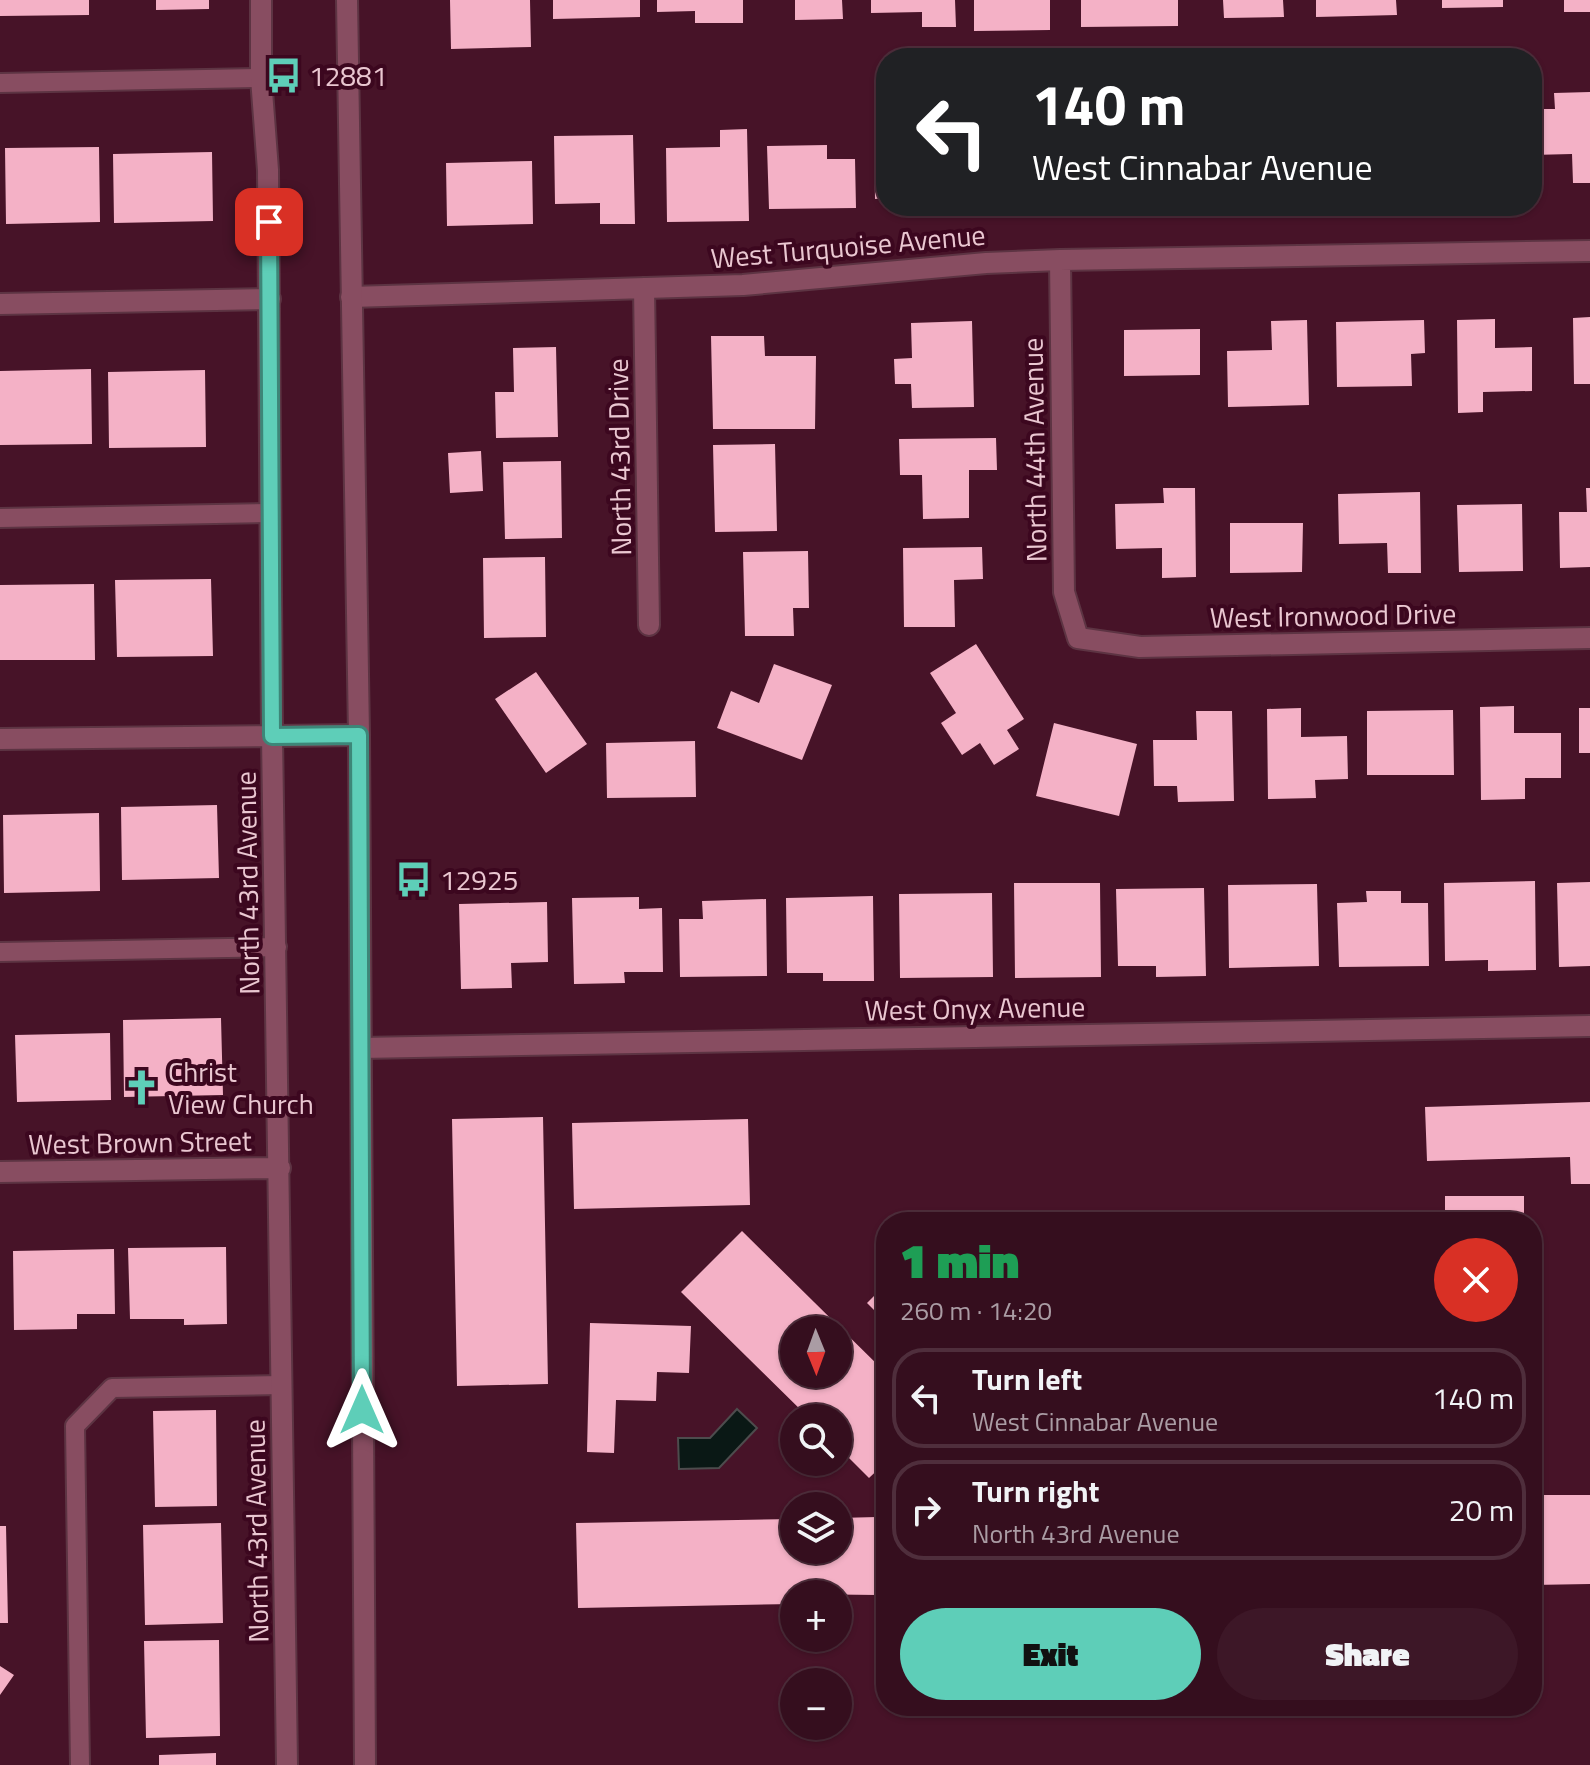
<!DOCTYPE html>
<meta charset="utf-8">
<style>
:root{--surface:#350e1e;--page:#3d1727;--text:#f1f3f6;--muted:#aa9ca4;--line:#4f2e3c;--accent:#5eceb8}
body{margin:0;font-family:"Titillium Web",sans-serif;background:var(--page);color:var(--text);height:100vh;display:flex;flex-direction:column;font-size:30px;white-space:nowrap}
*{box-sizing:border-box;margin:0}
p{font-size:26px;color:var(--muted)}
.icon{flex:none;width:44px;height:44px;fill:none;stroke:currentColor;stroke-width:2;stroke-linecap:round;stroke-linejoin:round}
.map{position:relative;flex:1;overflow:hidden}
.panel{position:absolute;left:876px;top:1212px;width:666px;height:504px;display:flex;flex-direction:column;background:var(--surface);border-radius:32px;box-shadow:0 2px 6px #0004,0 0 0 2px var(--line)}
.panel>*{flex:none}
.hud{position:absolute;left:876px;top:48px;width:666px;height:168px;border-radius:32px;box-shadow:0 2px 6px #0004,0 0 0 2px var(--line);background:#202124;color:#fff;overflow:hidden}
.needle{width:52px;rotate:179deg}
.fabs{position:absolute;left:780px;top:1316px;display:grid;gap:16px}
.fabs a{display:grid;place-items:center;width:72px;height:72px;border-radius:50%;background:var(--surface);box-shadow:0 2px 6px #0004,0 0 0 2px var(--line);font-size:40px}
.pin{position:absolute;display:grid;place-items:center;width:68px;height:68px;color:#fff;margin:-34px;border-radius:16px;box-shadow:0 4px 12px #0006}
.me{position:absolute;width:88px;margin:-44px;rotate:0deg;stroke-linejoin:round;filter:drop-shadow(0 0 6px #0008)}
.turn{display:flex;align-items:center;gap:28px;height:168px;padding:0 24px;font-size:36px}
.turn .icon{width:104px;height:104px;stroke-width:2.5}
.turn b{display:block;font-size:56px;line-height:68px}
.round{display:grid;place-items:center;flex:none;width:84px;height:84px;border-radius:42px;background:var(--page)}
.head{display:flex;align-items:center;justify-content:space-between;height:136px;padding:0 24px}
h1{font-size:48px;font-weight:800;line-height:60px;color:#1e9e55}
.button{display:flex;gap:16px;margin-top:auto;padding:16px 24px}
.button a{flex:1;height:92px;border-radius:48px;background:var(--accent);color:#111;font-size:32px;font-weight:800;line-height:92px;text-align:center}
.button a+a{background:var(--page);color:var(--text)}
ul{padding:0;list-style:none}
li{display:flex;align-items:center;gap:24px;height:100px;margin:0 16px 12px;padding:0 8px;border:4px solid var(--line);border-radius:32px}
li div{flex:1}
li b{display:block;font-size:30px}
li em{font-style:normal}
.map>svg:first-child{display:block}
</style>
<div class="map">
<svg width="1590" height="1765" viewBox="0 0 1590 1765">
<rect width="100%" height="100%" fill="#471328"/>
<path fill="#0a1815" stroke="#4d4c4d" stroke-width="2" d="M737,1409L757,1428L719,1468L679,1469L678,1438H710Z"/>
<path fill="#f4b1c6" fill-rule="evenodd" d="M0,0H89V15L0,16Z
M156,0H209V9L156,10Z
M450,0H530L531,47L451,49Z
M553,0H640V17L553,19Z
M657,0H743V23H695V11L657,12Z
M795,0H842L843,19L795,20Z
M871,0H955L956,27H922V12L871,13Z
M974,0H1050V30L974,31Z
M1081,0H1178V26L1081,27Z
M1223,0H1283L1284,17L1224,18Z
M1316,0H1396L1397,15L1316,17Z
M1442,0H1503V7L1442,8Z
M1564,0H1590V12H1564Z
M1590,92V183H1573L1572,154L1532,155V109H1555L1554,93Z
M747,129L749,221L667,222L666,148L720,147V130Z
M633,135L635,224H600V203L555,204L554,136Z
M874,139H886V198L875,199Z
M827,145V159H855L856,208L769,209L767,146Z
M99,147L100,222L6,224L5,148Z
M212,152L213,221L114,223L113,154Z
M532,161L533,224L447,226L446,163Z
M1590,317V384H1574L1573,318Z
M1495,319V348L1532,347V391L1483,392V412L1458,413L1457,320Z
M1307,320L1309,405L1228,407L1227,351L1272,350L1271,321Z
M1424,320L1425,353L1411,354L1412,386L1337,387L1336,322Z
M972,321L974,407L912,408L911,384H895L894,359L912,358L911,323Z
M1200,329V375L1124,376V330Z
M711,336H764L765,356H816L815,429H713Z
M556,347L558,437L496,438L495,392H514L513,348Z
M91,369L92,444L0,445V371Z
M205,370L206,447L109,448L108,372Z
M996,438L997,470H969V518L923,519L922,475H900L899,439Z
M775,444L777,531L715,532L713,445Z
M481,451L483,491L450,493L448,453Z
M561,461L562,538L505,539L503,462Z
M1163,488H1195L1196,577L1162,578V548L1116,549L1115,504L1164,503Z
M1586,488H1590V567L1560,568L1559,512H1587Z
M1420,492L1421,573H1388L1387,543L1339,544L1338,494Z
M1522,504L1523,571L1459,572L1457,505Z
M1230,523H1303L1302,572L1230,573Z
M982,547L983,579L954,580L955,627H904L903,548Z
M808,551L809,608H793L794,636H745L743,552Z
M545,557L546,637L484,638L483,558Z
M211,579L213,656L117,657L115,580Z
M94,584L95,660H0V585Z
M976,644L1024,719L1007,730L1019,749L994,765L980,743L962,755L941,723L956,713L930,673Z
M774,664L832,685L802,760L717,728L731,691L759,703Z
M536,672L587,744L546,773L495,699Z
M1514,706V733H1561V778H1525V799L1481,800L1480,707Z
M1301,708V737L1347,736L1348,779L1315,780L1316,798L1268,799L1267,709Z
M1579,708H1590V753H1579Z
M1453,710L1454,775H1367V711Z
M1196,711H1232L1234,801L1178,802L1177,786H1154L1153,740H1197Z
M1054,723L1137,744L1119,816L1036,796Z
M695,741L696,797L607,798L606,743Z
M217,805L219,878L122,880L121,807Z
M99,813L100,891L4,893L3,815Z
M1535,881L1536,970L1488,971V960L1445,961L1444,883Z
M1590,882V966L1559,967L1557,883Z
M1014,883H1100L1101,977L1015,978Z
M1317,884L1319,966L1229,968L1228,885Z
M1204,888L1206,976L1156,977V966H1118L1116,889Z
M1366,891H1401V903H1428L1429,966L1339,967L1337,903L1367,902Z
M992,893L993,977L900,978L899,894Z
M873,896L874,981H823V973H787L786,898Z
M639,897V909L662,908L663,972H624L625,983L574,984L572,898Z
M766,899L767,976L680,977L679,919H703L702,901Z
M547,902L548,962L511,963L512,988L461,989L459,904Z
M221,1018L223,1095L124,1097L123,1020Z
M110,1033L111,1100L17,1102L15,1035Z
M1590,1102V1184H1571L1570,1157L1427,1161L1425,1107Z
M543,1117L548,1384L457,1386L452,1119Z
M748,1119L750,1205L574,1209L572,1123Z
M1445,1196H1524V1222H1445Z
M742,1231L886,1373V1462L869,1478L838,1447V1418H809L681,1292ZM794,1330H838V1374H794Z
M226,1247L227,1324L184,1325V1319H130L128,1248Z
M114,1249L115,1314H77V1329L14,1330L13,1251Z
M886,1284V1322L867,1303Z
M590,1323L691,1326L689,1373L657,1372L656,1401L616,1400L614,1453L587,1452Z
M216,1410L217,1506L155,1507L153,1411Z
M1532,1495H1590V1584L1532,1585Z
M877,1517L878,1595L794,1594V1604L578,1608L576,1523L794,1519V1550H838V1518Z
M221,1523L223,1623L145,1625L143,1525Z
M0,1526H6L8,1623H0Z
M219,1640L220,1736L146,1738L144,1641Z
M0,1666L14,1675L0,1695Z
M216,1753V1765H159V1755Z"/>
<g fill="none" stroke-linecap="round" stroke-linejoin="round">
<defs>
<path id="service" d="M0,83L261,78
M0,518L271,513
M0,952L277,947
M80,1765L75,1426L112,1388L282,1385"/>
<path id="minor" d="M261,0V78L268,170L272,736L287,1765
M1060,260L1064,592L1078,638L1140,647L1590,638
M644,288L649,625
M351,297L743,285L986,263L1060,260L1590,251
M0,304L270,299
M0,739L359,735
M361,1048L1590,1026
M0,1172L280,1168"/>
<path id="secondary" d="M347,0L359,735L365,1765"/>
</defs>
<use href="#service" stroke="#5d3443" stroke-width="22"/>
<use href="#minor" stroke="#5d3443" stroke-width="24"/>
<use href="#secondary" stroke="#5d3443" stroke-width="24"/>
<use href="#service" stroke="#884d61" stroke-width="18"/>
<use href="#minor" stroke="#884d61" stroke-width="20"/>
<use href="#secondary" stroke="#884d61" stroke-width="20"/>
</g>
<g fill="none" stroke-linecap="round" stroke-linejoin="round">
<defs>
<path id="route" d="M269,222L272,736L359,735L362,1410"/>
</defs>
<use href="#route" stroke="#3d8678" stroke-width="20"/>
<use href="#route" stroke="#5eceb8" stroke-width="14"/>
</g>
<defs>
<symbol id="bus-bare" viewBox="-9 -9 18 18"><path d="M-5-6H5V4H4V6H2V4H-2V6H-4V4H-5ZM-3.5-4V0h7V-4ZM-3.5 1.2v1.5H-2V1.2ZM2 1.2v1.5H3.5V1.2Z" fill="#5eceb8" stroke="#3c071f" stroke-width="2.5" paint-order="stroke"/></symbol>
<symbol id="church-bare" viewBox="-9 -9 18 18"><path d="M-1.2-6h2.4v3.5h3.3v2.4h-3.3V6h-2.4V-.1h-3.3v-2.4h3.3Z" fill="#5eceb8" stroke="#3c071f" stroke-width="2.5" paint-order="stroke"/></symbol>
</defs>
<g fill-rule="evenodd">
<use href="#bus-bare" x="258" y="50" width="51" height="51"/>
<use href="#bus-bare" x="388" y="854" width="51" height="51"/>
<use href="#church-bare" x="116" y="1062" width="51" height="51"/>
</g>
<g text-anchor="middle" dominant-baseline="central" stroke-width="8" stroke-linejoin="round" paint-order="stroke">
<g font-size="28" fill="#eac7d1" stroke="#3c071f" text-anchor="start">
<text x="309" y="75">12881</text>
<text x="440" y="879">12925</text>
<text x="168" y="1071">Christ<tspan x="168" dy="32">View Church</tspan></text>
</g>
<g font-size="28" fill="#eac7d1" stroke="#3c071f">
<text transform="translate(848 246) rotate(-5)">West Turquoise Avenue</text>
<text transform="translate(1034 450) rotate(-91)">North 44th Avenue</text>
<text transform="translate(619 457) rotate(-91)">North 43rd Drive</text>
<text transform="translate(1333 615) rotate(-1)">West Ironwood Drive</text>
<text transform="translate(247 883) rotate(-91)">North 43rd Avenue</text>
<text transform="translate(975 1008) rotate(-1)">West Onyx Avenue</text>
<text transform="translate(140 1142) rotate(-1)">West Brown Street</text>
<text transform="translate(256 1531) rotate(-91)">North 43rd Avenue</text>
</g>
</g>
</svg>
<div class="fabs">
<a><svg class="needle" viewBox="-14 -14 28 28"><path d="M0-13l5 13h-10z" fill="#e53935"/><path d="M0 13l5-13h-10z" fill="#aa9ca4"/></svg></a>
<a><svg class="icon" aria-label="search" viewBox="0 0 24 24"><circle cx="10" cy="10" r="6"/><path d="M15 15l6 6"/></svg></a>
<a><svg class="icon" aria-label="layers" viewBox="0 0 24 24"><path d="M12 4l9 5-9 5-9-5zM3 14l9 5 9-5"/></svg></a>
<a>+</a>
<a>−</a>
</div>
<div class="pin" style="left:269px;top:222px;background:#d93025"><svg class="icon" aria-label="arrive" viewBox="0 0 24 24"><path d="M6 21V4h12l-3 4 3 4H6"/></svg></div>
<svg class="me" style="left:362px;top:1410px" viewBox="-20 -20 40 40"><path d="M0-17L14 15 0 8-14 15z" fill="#5eceb8" stroke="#fff" stroke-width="4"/></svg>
<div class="hud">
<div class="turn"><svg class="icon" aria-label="left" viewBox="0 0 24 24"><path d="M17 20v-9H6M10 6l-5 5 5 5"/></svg><div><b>140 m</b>West Cinnabar Avenue</div></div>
</div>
<section class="panel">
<div class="head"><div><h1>1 min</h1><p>260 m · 14:20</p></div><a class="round" style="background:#d93025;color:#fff"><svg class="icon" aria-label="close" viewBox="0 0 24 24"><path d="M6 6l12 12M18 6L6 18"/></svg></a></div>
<ul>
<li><svg class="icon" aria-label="left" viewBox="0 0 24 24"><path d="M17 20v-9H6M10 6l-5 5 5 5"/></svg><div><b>Turn left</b><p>West Cinnabar Avenue</p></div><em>140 m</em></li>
<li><svg class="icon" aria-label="right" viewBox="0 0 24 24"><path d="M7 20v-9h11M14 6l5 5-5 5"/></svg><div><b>Turn right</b><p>North 43rd Avenue</p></div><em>20 m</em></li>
</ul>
<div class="button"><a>Exit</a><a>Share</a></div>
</section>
</div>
